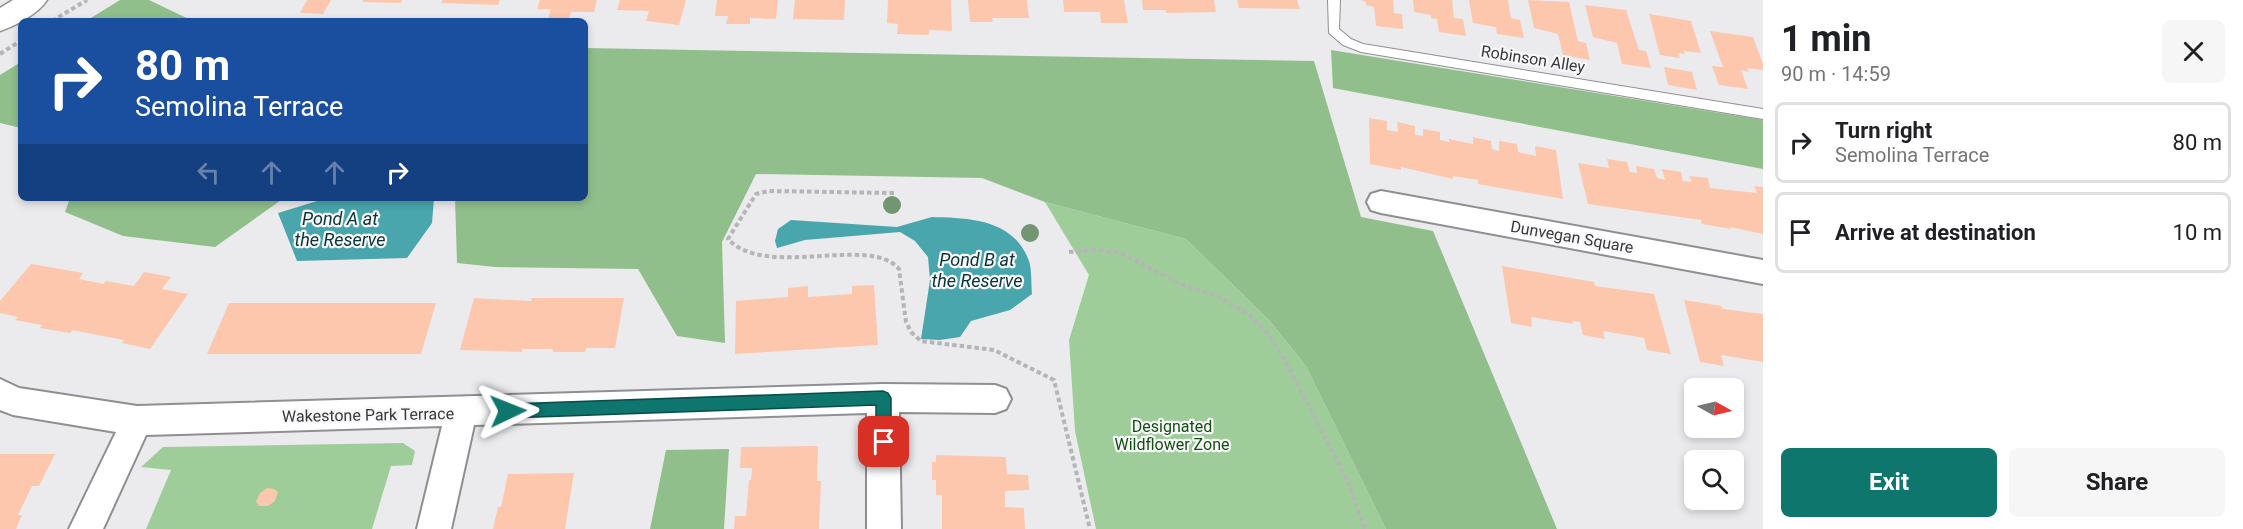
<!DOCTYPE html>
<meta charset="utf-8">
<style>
:root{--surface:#fff;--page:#f6f6f6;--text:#202124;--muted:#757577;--line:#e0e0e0;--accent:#0f766e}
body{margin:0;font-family:Roboto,sans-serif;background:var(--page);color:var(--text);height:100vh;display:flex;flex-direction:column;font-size:22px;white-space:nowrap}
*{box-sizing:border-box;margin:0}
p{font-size:20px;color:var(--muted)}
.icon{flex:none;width:33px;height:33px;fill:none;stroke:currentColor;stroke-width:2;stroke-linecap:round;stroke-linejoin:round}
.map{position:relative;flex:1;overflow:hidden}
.details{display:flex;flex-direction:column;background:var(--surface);width:480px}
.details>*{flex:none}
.guide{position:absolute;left:18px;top:18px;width:570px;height:183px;border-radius:9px;box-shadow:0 3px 9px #0003;background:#1a4fa0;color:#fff;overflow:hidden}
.needle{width:39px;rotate:98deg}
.fabs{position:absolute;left:1684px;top:378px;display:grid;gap:12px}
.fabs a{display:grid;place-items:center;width:60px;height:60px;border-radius:9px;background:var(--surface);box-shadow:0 3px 9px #0003;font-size:30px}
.pin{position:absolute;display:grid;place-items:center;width:51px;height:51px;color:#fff;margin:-26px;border-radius:12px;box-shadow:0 3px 9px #0006}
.me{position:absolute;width:66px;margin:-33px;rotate:88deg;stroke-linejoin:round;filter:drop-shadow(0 0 4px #0008)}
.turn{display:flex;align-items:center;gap:21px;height:126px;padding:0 18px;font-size:27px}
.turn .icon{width:78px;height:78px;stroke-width:2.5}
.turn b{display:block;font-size:42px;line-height:51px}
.lanes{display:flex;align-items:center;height:57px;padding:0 18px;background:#0003;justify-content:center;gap:30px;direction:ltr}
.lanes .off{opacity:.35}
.round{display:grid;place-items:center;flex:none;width:63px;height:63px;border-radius:9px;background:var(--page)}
.headline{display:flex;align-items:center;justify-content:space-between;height:102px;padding:0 18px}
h1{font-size:36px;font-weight:700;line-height:45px}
.action{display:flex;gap:12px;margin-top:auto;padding:12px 18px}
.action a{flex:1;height:69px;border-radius:9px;background:var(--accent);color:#fff;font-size:24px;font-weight:700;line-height:69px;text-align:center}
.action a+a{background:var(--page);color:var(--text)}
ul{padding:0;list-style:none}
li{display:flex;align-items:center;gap:18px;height:81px;margin:0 12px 9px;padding:0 6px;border:3px solid var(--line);border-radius:9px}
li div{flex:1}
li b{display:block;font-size:22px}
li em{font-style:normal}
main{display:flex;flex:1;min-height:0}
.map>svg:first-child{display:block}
</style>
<main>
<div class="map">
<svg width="1763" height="529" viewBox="0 0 1763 529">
<rect width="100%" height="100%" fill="#ebebee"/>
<path fill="#9fcd9a" d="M1045,202L1186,239L1270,321L1306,366L1386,529H1096L1075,431L1069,340L1089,275Z
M403,443L415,451L412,465L391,466L372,529H146L171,470L141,467L163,447Z"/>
<path fill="#90bf8b" d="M120,0H149L193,21H86Z
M585,48L1314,61L1361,217L1433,231L1557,529H1386L1306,366L1270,321L1186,239L1045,202L982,178L756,174L722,242L725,343L677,336L638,269L495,267L457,263L455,198H585Z
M1331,50L1763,120V169L1333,88Z
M21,62V128L0,123V75Z
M70,198H284L215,247L123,236L65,212Z
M729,449L724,529H650L666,450Z"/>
<path fill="#49a6ac" d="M327,198H434L432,223L407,258L297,261L278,213Z
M932,217C969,218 1014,219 1029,261C1032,270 1031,284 1032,294L1010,310L971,321L960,337L940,340L921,339L930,280L928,257L915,241L900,232L805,240L777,248L775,241L778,229L791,220L897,227Z"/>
<path fill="#fcc7ad" d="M307,0H331L323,14L300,13Z
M363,0H402L401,3L363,2Z
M443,0H500L498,5L441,3Z
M540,0H597L594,12H571L569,19H548L551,9H537Z
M620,0H686L679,25L646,21L649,11L617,10Z
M717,0H778L776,19L750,18V24H726L728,16H715Z
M795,0H845L844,20L793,19Z
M888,0H951L952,31L929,30V35L897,34L898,24L887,23Z
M968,0H1027L1029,18H992L993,22H970Z
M1063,0H1124L1128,23H1101L1100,12H1064Z
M1142,0H1214L1216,12L1166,13V10H1143Z
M1237,0H1297L1300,9L1239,8Z
M1361,0H1393L1394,13L1402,14L1403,29L1376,26L1374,7L1366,5V2Z
M1413,0H1452L1454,18L1463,19L1466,36L1439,32L1437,19L1431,18V15L1414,12Z
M1469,0H1508L1511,18L1520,20L1524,38L1497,34L1496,27L1473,23Z
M1528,0L1569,2L1578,41L1586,43L1590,60L1563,55L1558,34L1534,28Z
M1585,5L1626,10L1639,50L1646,51L1651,68L1622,64L1617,43L1593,37Z
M1649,14L1691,21L1701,53L1684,51L1685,54L1678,53L1680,58L1660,55Z
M1710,31L1753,37L1763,64V70L1747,68L1749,72L1741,70L1748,89L1719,85L1712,66L1723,67Z
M1664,67L1692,72L1697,90L1668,85Z
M1369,118L1387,121V130L1398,132L1397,122L1415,126V135L1423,136V129L1440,132V140L1449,142V139L1473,144V137L1491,141L1492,149L1499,151V141L1517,144L1518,152L1536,156L1535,146L1556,150L1563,199L1478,184V180L1453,176V179L1401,167V170L1370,164Z
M1607,159L1627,162L1630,172L1637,173L1636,166L1654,169L1657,178L1665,180L1662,169L1681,172L1683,181L1692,182L1689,176L1708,178L1710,188L1757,193L1754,186L1763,187V234L1730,227L1731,229L1702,224L1701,220L1588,204L1578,163L1609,168Z
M31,264L83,273L79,279L103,284L106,281L134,286L144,272L171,277L162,289L188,294L150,349L122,343L124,340L77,331L73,330L70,333L40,328L42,325L15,320L18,317L0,313V301Z
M1502,266L1594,282L1595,286L1654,294L1671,354L1647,350L1644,338L1603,331L1605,339L1583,335L1580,322L1572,321L1573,324L1531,317L1532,327L1511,323Z
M874,285L878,345L735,354L736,301L788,297V288L808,286V297L852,294V286Z
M474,298L531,301L532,298H624L615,348H586L585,352H553V349H522V352L460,350Z
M1684,300L1721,306L1723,309L1763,314V362L1721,355L1724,366L1700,362Z
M229,303H436L421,354H207Z
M818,446L817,481H821L819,529H734L735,516H746L749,480H751L752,468H740L741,447Z
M0,454H55L39,486H32L18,515H22L16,529H0Z
M936,455L1006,457L1007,474L1028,475L1029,490L1005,491V507L1024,508L1025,529H942V495H936V480H932V462H936Z
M574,473L565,529H493L498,507H501L508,474Z
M267,488L274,489L278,492L275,501L268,506H259L256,501L260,493Z"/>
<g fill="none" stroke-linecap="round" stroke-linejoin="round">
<defs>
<path id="lane" d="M1328,0H1340L1339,29L1351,39L1363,44L1763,109V119L1361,52L1343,45L1329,33Z"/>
<path id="street" d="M1381,191L1763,260V284L1381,213L1371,210L1367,202L1371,194Z
M0,379L19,388L137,406L883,384L995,385L1006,389L1011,399L1006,409L995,413L899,412L901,529H867V413L474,425L451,529H417L442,426L146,435L103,529H69L116,432L13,415L0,410Z"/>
<path id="secondary" d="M13,0H47C38,14 15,26 0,31V8Z"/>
</defs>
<use href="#lane" stroke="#8f8f92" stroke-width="2"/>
<use href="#street" stroke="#8f8f92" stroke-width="4"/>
<use href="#secondary" stroke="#8f8f92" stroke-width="3"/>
<path stroke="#b5b5b7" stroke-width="4" stroke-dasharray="4.5 3" stroke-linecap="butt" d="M52,21L87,0
M0,54L20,41
M894,193L769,191L756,194L728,239C766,280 870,234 899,269L906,322L911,332L921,341L994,350L1054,380L1090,529
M1069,252L1098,250L1120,253L1183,285L1219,297L1247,313L1267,333L1286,362L1348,482L1365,529"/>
<use href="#lane" fill="#fff" fill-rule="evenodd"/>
<use href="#street" fill="#fff" fill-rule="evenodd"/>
<use href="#secondary" fill="#fff" fill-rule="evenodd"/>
</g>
<g fill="#729672">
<circle cx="892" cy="205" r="9"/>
<circle cx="1030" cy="233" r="9"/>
</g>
<path fill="#0f766e" stroke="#0a4d48" stroke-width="1.5" d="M883,391L888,393L891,398V442L889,447L884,449L878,447L876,442V405L508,418L502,416L500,411L502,406L508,404Z"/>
<g text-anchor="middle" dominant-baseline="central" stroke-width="4.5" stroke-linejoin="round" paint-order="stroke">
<g font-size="16" fill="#383839" stroke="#f9f8fb">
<text transform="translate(1533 59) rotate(9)">Robinson Alley</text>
<text transform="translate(1572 237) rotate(10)">Dunvegan Square</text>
<text transform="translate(368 415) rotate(-1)">Wakestone Park Terrace</text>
</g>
<g font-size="16" fill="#0f510d" stroke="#f9f8fb">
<text x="1172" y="426">Designated<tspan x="1172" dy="18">Wildflower Zone</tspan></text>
</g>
<g font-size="18" font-style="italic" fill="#073537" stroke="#f9f8fb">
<text x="340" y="218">Pond A at<tspan x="340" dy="21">the Reserve</tspan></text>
<text x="977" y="259">Pond B at<tspan x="977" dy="21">the Reserve</tspan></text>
</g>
</g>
</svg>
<div class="fabs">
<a><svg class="needle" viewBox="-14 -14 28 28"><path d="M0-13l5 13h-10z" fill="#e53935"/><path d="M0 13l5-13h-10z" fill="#757577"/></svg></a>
<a><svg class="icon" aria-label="search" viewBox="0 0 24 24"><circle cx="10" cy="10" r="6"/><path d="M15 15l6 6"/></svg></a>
</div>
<div class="pin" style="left:884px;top:442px;background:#d93025"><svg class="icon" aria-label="arrive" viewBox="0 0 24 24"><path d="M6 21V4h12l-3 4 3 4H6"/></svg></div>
<svg class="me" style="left:508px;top:411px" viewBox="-20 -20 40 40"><path d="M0-17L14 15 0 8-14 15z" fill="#0f766e" stroke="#fff" stroke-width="4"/></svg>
<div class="guide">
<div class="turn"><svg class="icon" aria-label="right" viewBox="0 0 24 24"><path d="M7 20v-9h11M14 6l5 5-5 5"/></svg><div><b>80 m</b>Semolina Terrace</div></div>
<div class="lanes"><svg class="icon off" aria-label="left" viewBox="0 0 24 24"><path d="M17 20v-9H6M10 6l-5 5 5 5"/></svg><svg class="icon off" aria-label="ahead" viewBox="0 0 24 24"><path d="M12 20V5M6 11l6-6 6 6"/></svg><svg class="icon off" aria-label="ahead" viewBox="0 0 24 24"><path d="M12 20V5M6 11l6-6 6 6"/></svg><svg class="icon" aria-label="right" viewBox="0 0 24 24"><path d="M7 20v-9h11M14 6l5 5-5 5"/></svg></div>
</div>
</div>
<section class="details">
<div class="headline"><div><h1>1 min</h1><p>90 m · 14:59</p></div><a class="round"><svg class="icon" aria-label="close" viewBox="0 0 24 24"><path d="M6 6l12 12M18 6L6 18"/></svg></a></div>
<ul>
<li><svg class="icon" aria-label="right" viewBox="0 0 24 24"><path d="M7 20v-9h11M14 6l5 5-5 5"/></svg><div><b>Turn right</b><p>Semolina Terrace</p></div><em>80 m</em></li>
<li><svg class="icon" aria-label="arrive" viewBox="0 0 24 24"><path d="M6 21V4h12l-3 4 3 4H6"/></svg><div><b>Arrive at destination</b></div><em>10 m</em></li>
</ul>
<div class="action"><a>Exit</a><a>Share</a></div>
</section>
</main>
